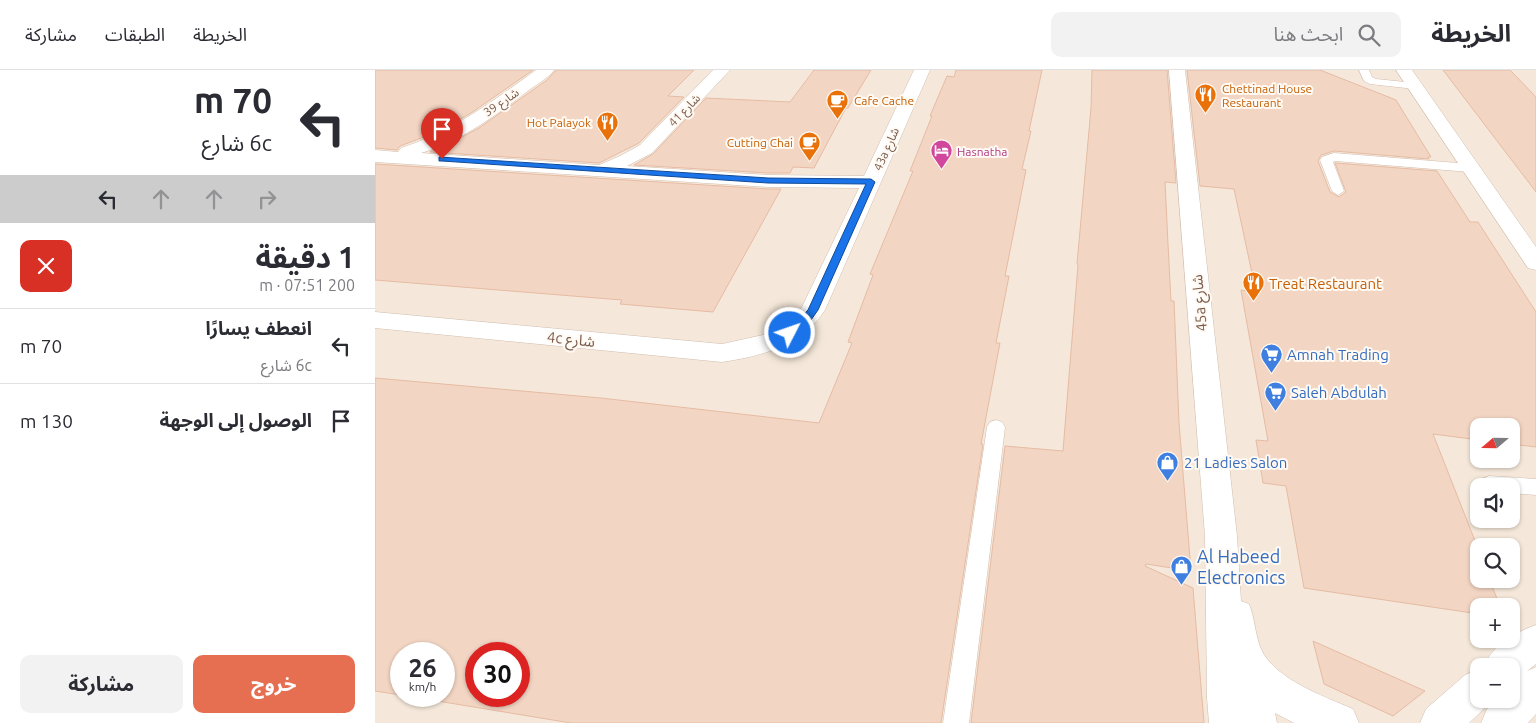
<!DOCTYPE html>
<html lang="ar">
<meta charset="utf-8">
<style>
:root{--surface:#fff;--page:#f2f2f3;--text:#2b2b33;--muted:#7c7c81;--line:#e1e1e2;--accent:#e76f51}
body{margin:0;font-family:Ubuntu,"Noto Sans Arabic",sans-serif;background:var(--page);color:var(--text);direction:rtl;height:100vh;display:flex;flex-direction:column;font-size:19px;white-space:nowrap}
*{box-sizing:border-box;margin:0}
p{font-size:16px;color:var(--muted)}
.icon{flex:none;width:28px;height:28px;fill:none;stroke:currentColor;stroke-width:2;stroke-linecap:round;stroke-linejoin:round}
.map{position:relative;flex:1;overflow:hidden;direction:ltr}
.drawer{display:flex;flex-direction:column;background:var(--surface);width:375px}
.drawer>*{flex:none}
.hud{background:#fff;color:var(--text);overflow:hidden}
.needle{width:32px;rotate:250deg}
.controls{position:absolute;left:1095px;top:348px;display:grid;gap:10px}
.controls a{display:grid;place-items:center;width:50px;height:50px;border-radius:10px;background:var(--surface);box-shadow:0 1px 4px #0004;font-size:25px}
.speed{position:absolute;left:15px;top:572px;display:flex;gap:10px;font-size:25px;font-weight:700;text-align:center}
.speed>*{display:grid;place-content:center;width:65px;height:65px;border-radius:50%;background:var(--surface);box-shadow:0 1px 4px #0004;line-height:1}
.speed small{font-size:12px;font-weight:400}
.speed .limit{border:8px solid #d22;background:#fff;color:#111}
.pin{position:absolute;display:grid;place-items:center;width:42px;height:42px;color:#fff;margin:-51px -21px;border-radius:50% 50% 50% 0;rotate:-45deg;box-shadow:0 0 5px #0007}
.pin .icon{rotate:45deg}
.me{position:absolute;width:55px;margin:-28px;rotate:49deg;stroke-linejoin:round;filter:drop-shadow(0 0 4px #0008)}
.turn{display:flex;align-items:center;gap:18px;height:105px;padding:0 20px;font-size:22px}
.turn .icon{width:65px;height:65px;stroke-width:2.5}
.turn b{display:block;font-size:35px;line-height:42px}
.lanes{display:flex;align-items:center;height:48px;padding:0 20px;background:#0003;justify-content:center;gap:25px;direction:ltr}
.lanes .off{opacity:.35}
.round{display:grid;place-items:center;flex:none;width:52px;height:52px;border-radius:10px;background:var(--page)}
.head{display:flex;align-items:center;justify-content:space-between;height:85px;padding:0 20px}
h1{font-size:30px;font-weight:700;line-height:38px}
.cta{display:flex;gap:10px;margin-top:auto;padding:10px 20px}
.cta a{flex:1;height:58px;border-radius:10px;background:var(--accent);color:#fff;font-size:20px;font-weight:700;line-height:58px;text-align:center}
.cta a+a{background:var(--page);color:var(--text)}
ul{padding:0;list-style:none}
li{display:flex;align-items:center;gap:15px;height:75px;padding:0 20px;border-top:1px solid var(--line)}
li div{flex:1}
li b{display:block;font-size:19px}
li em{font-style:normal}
header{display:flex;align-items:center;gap:30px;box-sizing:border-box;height:70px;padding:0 25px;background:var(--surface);border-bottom:1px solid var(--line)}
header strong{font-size:24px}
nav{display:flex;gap:28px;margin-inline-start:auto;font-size:18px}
.search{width:350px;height:45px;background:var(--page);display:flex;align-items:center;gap:12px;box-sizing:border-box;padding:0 18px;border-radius:10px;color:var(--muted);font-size:19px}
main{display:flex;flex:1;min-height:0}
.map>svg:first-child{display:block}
</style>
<header>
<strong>الخريطة</strong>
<div class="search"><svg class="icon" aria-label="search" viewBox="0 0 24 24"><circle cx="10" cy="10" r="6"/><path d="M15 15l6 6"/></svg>ابحث هنا</div>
<nav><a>الخريطة</a><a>الطبقات</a><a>مشاركة</a></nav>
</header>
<main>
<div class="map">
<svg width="1161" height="653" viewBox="0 0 1161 653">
<rect width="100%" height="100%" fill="#fdf6ec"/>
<path fill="#f5e8da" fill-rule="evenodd" d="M0,0H1161V653H0ZM1104,356H1136V389H1104ZM1104,416H1136V449H1104ZM1104,476H1136V509H1104ZM1104,536H1136V569H1104ZM26,584H69V626H26ZM101,584H144V626H101ZM1104,596H1136V629H1104Z"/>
<path fill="#f3d5c3" stroke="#e6bba3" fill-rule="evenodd" d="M0,0H158L96,43L62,62L25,76L22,80L0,78Z
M181,0H319L293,26L309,27L264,73L224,93L55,82L76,73L104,58L172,10Z
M439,0H496L473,38H471L439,98L418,97L415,103H393L259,95L278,84L331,28L415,32Z
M581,0H667L654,61H656L647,99L651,100L630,206H634L621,273H625L606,374H608L566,653H196L32,626H69V584H26V625L0,621V308L226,328L444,353L477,273L473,272L498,205L495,204L538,101H535L557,46H555L572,6L579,7ZM101,584H144V626H101Z
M717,0H792L801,113L790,112L793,174L796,231H799L804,353L816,501L771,494L770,496L818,518L829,653H596L630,376L688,381L703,195L702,194L716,38Z
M812,0H945L1021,30L1056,87H1053L1054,89L959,81L946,85L943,91L955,122L964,127L971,122L960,93L1062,101L1095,152H1103L1161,242V377L1136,374V356H1104V370L1058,364L1104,481V509H1114L1125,536H1104V544L929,518L911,416L888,413L881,370L893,371L866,220L881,222L859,119L825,116Z
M1068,0H1135L1161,27V122Z
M0,94L393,119H406L338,242L245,234L247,230L0,210Z
M938,571L1050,621L1018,646L949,614Z"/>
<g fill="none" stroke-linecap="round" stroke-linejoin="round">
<defs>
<path id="lane" d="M984,0H994L997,7L1001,9L1040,13L1045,16L1040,19L995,14L989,11Z
M959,83L1095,94L1101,98L1095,102L960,91L958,92L969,121L963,125L957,121L945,90L947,87Z
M621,350L627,352L630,357L594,653H568L612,357L615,352Z
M1114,406L1161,409V425L1136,423V416H1105L1104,414L1107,409Z"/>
<path id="street" d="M161,0H179C173,8 162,14 154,20C121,45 87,71 46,83L224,95L245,86L265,75L338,0H355L277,83L252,96L393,105L489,106L539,0H555L450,240C426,276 387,286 347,292L0,258V242L347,274L388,265L411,253L421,245L427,237L484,118L393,117L0,92V80L23,82L26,78C77,62 118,31 161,0Z
M794,0H810L862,466L866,531L874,534C880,549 880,565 886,579C899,609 950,627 978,639L984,653H919L900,643L902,653H834L832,628L830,466Z
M1021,0H1037L1161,177V200L1153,198Z
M1161,555V594L1152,601L1161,597V644L1153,653H1106L1112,639L1122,629H1136V614L1141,609L1136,611V596H1109C1117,576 1141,562 1161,555Z
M1104,599V629H1119L1094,653H1045L1051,639L1090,605Z"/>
</defs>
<use href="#lane" stroke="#d1beb0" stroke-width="1"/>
<use href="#street" stroke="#d1beb0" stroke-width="1"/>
<use href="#lane" fill="#fff" fill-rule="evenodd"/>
<use href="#street" fill="#fff" fill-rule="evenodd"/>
</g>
<path fill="#1a73e8" stroke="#114b97" d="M64,87L393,108L496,109L500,112L443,240L436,250L415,266L410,263L433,240L491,114L393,113L67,91H64Z"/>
<defs>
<symbol id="restaurant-pin" viewBox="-11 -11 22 30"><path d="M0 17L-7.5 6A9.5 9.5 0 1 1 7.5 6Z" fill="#e8710a" stroke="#fffaf3"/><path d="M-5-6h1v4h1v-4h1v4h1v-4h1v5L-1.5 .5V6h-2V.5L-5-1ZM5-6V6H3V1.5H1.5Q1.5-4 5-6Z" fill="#fff"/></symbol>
<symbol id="cafe-pin" viewBox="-11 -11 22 30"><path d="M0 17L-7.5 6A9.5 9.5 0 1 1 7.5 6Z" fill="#e8710a" stroke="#fffaf3"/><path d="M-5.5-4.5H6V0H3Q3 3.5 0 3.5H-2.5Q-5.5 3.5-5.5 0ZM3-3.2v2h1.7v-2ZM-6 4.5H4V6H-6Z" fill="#fff"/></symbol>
<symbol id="hotel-pin" viewBox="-11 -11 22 30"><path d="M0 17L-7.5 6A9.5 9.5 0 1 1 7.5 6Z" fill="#d1479c" stroke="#fffaf3"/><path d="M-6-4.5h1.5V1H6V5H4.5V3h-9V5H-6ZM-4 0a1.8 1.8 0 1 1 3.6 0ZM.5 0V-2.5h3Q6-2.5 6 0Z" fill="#fff"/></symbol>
<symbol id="supermarket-pin" viewBox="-11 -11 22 30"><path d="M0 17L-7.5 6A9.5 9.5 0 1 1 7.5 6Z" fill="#3f7fe0" stroke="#fffaf3"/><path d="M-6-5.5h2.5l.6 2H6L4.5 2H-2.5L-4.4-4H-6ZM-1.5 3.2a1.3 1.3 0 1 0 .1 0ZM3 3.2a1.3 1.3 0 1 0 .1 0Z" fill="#fff"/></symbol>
<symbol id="shop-pin" viewBox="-11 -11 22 30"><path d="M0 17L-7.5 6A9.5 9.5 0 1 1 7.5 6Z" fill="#3f7fe0" stroke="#fffaf3"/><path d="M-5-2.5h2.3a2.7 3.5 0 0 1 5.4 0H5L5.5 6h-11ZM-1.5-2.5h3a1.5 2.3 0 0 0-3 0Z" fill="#fff"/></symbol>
</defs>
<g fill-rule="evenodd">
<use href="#restaurant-pin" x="818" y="12" width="25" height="34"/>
<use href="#cafe-pin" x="450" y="18" width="25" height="34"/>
<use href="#restaurant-pin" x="220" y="40" width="25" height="34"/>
<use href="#cafe-pin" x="422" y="60" width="25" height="34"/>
<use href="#hotel-pin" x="554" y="68" width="25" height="34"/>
<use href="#restaurant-pin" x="866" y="200" width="25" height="34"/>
<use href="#supermarket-pin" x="884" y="272" width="25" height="34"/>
<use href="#supermarket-pin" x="888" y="310" width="25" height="34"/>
<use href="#shop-pin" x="780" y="380" width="25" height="34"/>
<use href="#shop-pin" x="794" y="484" width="25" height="34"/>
</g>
<g text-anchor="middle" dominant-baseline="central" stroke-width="4" stroke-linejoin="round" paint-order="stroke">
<g font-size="12" fill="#c56008" stroke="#fffaf3" text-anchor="start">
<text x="847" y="18">Chettinad House<tspan x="847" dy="14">Restaurant</tspan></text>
<text x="479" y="30">Cafe Cache</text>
<text x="216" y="52" text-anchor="end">Hot Palayok</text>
<text x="418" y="72" text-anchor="end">Cutting Chai</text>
</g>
<g font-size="12" fill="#7a5c4d" stroke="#fffaf3">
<text transform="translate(126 32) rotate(-35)">شارع 39</text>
<text transform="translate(309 40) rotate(-46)">شارع 41</text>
<text transform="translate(511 79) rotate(-66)">43a شارع</text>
</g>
<g font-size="12" fill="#b23c85" stroke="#fffaf3" text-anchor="start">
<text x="582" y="81">Hasnatha</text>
</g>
<g font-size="15" fill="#c56008" stroke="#fffaf3" text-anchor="start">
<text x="894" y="213">Treat Restaurant</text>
</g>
<g font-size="15" fill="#7a5c4d" stroke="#fffaf3">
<text transform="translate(824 233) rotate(-95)">45a شارع</text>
<text transform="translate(196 269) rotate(6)">4c شارع</text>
</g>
<g font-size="15" fill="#366cbe" stroke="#fffaf3" text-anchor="start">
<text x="912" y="284">Amnah Trading</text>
<text x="916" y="322">Saleh Abdulah</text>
<text x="809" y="392">21 Ladies Salon</text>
</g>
<g font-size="18" fill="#366cbe" stroke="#fffaf3" text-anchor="start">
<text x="822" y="486">Al Habeed<tspan x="822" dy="21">Electronics</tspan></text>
</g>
</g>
</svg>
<div class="controls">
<a><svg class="needle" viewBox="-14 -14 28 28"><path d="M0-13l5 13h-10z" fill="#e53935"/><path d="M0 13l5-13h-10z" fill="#7c7c81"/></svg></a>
<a><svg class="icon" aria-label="sound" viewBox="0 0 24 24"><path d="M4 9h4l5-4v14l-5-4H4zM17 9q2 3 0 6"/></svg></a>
<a><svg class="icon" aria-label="search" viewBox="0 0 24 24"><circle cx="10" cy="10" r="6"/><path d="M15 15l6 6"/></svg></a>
<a>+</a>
<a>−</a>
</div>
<div class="speed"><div>26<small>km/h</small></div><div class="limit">30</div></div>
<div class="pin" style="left:67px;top:89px;background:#d93025"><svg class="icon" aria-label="arrive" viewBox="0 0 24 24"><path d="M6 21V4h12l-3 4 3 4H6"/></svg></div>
<svg class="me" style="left:415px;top:263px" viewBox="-20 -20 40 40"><circle r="17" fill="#1a73e8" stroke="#fff" stroke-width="3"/><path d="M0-11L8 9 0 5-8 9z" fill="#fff"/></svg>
</div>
<section class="drawer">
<div class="hud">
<div class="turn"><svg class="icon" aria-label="left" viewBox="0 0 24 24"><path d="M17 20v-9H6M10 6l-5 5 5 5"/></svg><div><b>70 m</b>6c شارع</div></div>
<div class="lanes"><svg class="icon" aria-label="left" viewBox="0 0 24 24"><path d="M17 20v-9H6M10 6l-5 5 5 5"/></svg><svg class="icon off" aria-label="ahead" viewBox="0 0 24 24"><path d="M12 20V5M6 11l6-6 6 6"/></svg><svg class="icon off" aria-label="ahead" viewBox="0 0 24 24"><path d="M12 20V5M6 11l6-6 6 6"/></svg><svg class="icon off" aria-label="right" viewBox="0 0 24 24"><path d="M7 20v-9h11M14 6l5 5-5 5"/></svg></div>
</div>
<div class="head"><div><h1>1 دقيقة</h1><p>200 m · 07:51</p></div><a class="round" style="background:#d93025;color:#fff"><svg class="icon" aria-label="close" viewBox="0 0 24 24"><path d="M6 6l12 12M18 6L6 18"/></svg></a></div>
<ul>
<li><svg class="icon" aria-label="left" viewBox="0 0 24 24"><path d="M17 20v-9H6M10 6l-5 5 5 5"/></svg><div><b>انعطف يسارًا</b><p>6c شارع</p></div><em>70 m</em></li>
<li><svg class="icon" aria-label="arrive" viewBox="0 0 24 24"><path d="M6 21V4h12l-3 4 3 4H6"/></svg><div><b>الوصول إلى الوجهة</b></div><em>130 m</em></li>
</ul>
<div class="cta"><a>خروج</a><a>مشاركة</a></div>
</section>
</main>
